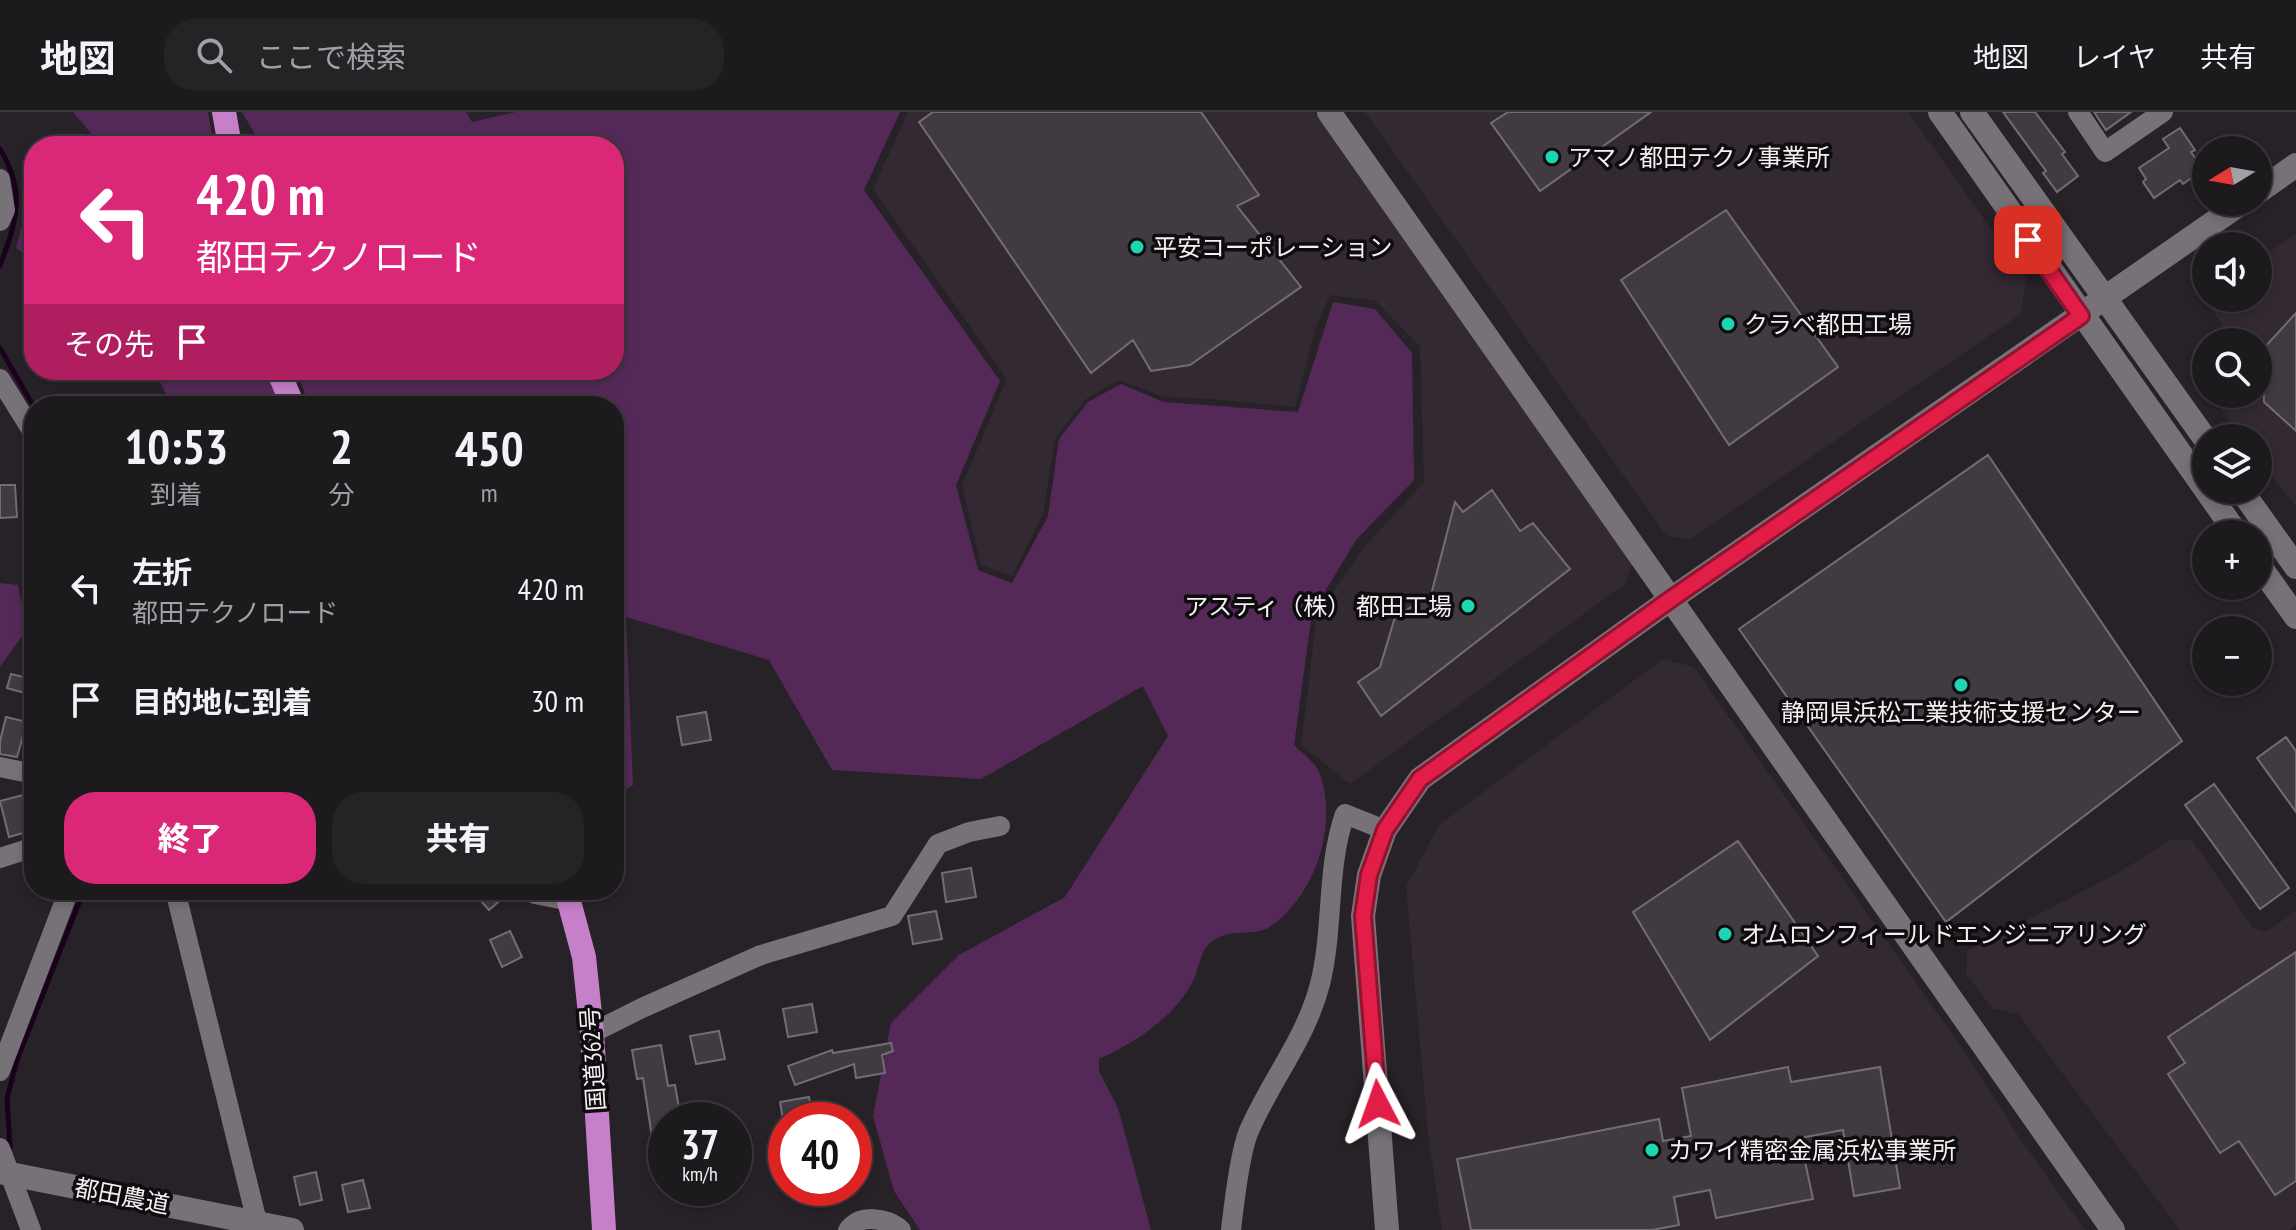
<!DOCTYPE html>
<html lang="ja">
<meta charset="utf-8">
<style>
:root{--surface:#1d1a1d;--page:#252326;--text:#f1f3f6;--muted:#a0a1a4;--line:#3b383b;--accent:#db2777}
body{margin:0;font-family:"PT Sans Narrow","Noto Sans JP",sans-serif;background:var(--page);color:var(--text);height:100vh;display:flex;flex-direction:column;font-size:30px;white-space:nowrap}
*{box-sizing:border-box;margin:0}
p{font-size:26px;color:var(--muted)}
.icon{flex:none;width:44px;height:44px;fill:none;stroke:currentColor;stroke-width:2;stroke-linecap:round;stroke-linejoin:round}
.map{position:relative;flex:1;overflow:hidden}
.panel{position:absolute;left:24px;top:284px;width:600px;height:504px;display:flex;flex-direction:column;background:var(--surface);border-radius:32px;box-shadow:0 4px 12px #0003,0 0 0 2px var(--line)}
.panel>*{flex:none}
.hud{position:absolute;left:24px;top:24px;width:600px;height:244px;border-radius:32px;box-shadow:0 4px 12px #0003,0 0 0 2px var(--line);background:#db2777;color:#fff;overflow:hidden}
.needle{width:52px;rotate:259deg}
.tools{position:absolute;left:2192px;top:24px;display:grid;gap:16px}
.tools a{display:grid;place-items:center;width:80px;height:80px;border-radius:50%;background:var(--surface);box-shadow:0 4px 12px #0003,0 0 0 2px var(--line);font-size:40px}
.speed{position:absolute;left:648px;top:990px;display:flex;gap:16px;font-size:40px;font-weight:700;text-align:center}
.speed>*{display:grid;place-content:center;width:104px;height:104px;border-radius:50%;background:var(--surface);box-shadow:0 4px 12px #0003,0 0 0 2px var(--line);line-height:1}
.speed small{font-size:20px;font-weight:400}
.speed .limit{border:12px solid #d22;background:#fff;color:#111}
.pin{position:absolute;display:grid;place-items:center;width:68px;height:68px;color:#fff;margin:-34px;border-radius:16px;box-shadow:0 4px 12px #0006}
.me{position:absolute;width:88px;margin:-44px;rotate:356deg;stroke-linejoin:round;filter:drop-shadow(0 0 6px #0008)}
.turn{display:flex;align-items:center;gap:28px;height:168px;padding:0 40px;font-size:36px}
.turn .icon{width:104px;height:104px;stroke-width:2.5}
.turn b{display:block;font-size:56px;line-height:68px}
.then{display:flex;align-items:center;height:76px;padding:0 40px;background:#0003;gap:16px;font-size:30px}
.eta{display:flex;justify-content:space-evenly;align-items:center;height:136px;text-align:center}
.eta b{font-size:48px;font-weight:800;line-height:56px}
.cta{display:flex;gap:16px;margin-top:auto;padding:16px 40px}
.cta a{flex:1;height:92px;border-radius:32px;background:var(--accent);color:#fff;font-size:32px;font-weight:800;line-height:92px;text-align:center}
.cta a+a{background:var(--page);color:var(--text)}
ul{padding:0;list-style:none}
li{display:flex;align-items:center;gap:24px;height:112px;padding:0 40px}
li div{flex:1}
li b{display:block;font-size:30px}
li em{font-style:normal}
header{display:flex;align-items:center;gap:48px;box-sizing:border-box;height:112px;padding:0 40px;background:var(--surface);border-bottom:2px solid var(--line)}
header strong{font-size:38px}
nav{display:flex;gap:44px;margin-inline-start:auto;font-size:28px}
.search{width:560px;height:72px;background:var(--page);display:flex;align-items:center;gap:20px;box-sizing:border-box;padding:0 28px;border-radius:32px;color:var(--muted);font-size:30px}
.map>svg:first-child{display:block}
</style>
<header>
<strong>地図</strong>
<div class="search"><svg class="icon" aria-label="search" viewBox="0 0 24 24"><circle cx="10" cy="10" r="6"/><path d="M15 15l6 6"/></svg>ここで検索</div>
<nav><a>地図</a><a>レイヤ</a><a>共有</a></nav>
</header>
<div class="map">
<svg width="2296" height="1118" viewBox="0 0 2296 1118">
<rect width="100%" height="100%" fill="#272227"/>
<path fill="#322932" d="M908,0H1319L1634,446L1625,472L1350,672L1301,633L1317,502L1365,434L1424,370L1420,235L1376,189L1330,183L1316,215L1295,295L1212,287L1164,285L1119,268L1086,287L1055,326L1043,402L1012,464L981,453L962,373L1007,267L873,77Z
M1365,0H1908L2026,166L2021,202L1689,428L1666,423Z
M2296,122V395L2258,345V326H2243L2210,282H2258V230H2227L2226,219L2203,182L2206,181V186H2258V147Z
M1663,547L1694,555L1964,939L2021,1028L2085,1118H1442L1428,1021L1406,775L1439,713Z
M2171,728H2192L2253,816L2266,820L2296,799V1113L2289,1118H2180L2018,902L1993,897L1966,862L1967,839L2116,762Z"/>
<path fill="#542958" d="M73,0H208L214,34H96L99,31Z
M242,0H466L472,10L516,0H900L864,78L1000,269L956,373L978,458L1012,471L1048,404L1059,327L1088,290L1121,272L1164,290L1298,300L1333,190L1375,197L1412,241L1414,368L1356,428L1312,501L1294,633C1302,641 1315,650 1319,660C1339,711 1316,783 1271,814C1251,827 1230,813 1209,832C1199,841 1199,859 1192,871C1172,907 1136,930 1099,947V959L1118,996L1151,1118H920L894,1079L873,1004L891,911L959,843L1065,785L1168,624L1143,574L981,667L832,658L769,548L626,505L633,673L614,685V294H309L297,258H614V34H262Z
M34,78V147L16,136L31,81Z
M154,258H272L287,294H172Z
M0,471L18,473L27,517L0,555Z"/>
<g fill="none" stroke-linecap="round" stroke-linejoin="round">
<path stroke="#1b001e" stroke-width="5" d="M0,37C27,81 16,110 0,154
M0,236L34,295
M10,1035L7,986L17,948L84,778"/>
</g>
<path fill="#403b40" stroke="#736d73" stroke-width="2" d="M933,0H1201L1259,83L1237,94L1301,175L1190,253L1151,259L1133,228L1091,261L919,10Z
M1508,0H1651L1540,79L1491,11Z
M2003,0H2035L2065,40L2062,42L2078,64L2057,80L2043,61L2046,59Z
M2094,0H2131L2106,18Z
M2180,16L2195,38L2191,40L2203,58L2183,72L2180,68L2154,86L2143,70L2146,67L2139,56L2169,36L2163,27Z
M1726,98L1838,255L1729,333L1621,168Z
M2296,201V319L2264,290L2262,238Z
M1988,343L2182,629L1946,810L1739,517Z
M0,373H15L17,405L0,406Z
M1492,378L1520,419L1533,411L1570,457L1381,604L1358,570L1380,555L1395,505L1431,483L1455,390L1463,400Z
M11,562L32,567L28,582L7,576Z
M706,600L711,628L682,633L677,605Z
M6,605L27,610L17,645L0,642V629Z
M2286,625L2296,639V700L2257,646Z
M2214,672L2289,776L2260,797L2185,693Z
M27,682L34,718L9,725L0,689Z
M1738,729L1818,844L1710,928L1633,800Z
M971,756L976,785L946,790L942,761Z
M471,778H512L489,798Z
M936,799L942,827L913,832L908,804Z
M510,819L522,845L502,855L490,828Z
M2296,840V1069L2275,1083L2239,1029L2220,1041L2168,962L2185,951L2168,925Z
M812,892L817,920L788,925L783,897Z
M719,919L725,947L696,952L690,924Z
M891,931L893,939L882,943L885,961L856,966L854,952L795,973L788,954L832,938L833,941Z
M661,933L668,974L675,973L681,1008H666V1030L653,1032L643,966L637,967L632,938Z
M1788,955L1791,970L1880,955L1900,1076L1854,1084L1843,1018L1800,1026L1813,1087L1716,1106L1710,1078L1674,1085L1679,1113L1652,1118H1471L1457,1047L1659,1007L1663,1029L1691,1024L1682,976Z
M809,985L813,1008H783L780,990Z
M316,1060L322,1088L300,1093L294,1065Z
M363,1068L370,1096L348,1100L342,1073Z"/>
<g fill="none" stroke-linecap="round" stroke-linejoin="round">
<path stroke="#777278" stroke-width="20" d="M2078,0L2105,40L2163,0
M0,67L5,98L0,109
M0,267L34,322
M0,655L34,662
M0,746L34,735
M175,778L259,1118
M530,778L535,782L570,789
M592,921L642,896L761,843L892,804L938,732L969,720L1000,714
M0,959L69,778
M0,1036L31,1118
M848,1118C848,1117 858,1109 859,1109C872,1104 892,1109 901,1118
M1231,1118C1234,1092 1239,1045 1248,1021C1270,969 1306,927 1320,872C1334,816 1326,756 1345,702L1385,718"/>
<path stroke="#777278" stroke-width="24" d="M1329,0L2113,1118
M1940,0L2237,422
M1972,0L2206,328
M2258,80L2296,53
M2241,378L2296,455
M2258,452L2296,505
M0,1060L292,1118
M1387,1118L1363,804L1369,763L1385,718L1420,667L1671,487L2243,90"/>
<path stroke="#c680ca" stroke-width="24" d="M224,0L230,34
M278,258L293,294
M566,778L584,845L592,921L604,1118"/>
</g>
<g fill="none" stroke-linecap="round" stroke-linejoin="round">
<defs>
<path id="route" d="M1378,992L1363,804L1369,763L1385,718L1420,667L1671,487L2081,204L2028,128"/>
</defs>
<use href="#route" stroke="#92132f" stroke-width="20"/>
<use href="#route" stroke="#e11d48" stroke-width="14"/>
</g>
<g fill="#1cd5b1" stroke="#0e0c0e" stroke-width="3">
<circle cx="1552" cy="45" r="8"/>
<circle cx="1137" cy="135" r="8"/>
<circle cx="1728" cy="212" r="8"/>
<circle cx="1468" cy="494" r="8"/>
<circle cx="1961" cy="573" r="8"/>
<circle cx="1725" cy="822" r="8"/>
<circle cx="1652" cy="1038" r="8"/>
</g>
<g text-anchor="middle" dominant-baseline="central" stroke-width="7" stroke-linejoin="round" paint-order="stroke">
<g font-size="24" fill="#f3eff3" stroke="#0e0c0e" text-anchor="start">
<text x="1568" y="45">アマノ都田テクノ事業所</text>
<text x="1153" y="135">平安コーポレーション</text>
<text x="1744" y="212">クラベ都田工場</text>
<text x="1452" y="494" text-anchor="end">アスティ（株） 都田工場</text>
<text x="1961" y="600" text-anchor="middle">静岡県浜松工業技術支援センター</text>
<text x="1741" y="822">オムロンフィールドエンジニアリング</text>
<text x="1668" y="1038">カワイ精密金属浜松事業所</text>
</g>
<g font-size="24" fill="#f3eff3" stroke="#0e0c0e">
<text transform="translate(593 947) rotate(-94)">国道362号</text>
<text transform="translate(122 1084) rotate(11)">都田農道</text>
</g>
</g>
</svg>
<div class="tools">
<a><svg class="needle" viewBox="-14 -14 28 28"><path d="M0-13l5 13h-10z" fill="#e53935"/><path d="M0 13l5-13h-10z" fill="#a0a1a4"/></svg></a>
<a><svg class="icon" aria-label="sound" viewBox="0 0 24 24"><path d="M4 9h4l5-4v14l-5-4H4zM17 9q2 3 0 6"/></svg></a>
<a><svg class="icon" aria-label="search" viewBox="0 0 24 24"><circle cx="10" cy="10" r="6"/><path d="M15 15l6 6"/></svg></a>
<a><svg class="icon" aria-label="layers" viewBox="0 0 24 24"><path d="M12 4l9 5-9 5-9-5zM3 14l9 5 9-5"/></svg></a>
<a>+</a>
<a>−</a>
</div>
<div class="speed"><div>37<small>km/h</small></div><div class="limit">40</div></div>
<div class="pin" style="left:2028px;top:128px;background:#d93025"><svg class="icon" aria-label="arrive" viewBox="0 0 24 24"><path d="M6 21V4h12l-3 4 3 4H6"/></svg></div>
<svg class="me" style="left:1378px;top:992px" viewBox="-20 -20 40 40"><path d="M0-17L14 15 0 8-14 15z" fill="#e11d48" stroke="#fff" stroke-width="4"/></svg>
<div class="hud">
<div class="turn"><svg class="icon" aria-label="left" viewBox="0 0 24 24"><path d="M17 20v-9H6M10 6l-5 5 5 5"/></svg><div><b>420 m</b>都田テクノロード</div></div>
<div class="then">その先<svg class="icon" aria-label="arrive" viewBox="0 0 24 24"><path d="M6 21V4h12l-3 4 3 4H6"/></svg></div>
</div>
<section class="panel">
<div class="eta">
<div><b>10:53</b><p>到着</p></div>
<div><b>2</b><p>分</p></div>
<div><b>450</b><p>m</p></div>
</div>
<ul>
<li><svg class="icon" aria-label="left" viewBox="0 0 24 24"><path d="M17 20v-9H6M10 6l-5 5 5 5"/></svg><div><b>左折</b><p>都田テクノロード</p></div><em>420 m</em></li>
<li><svg class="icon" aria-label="arrive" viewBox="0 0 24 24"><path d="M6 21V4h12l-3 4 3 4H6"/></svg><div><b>目的地に到着</b></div><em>30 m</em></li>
</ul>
<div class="cta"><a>終了</a><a>共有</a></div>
</section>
</div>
